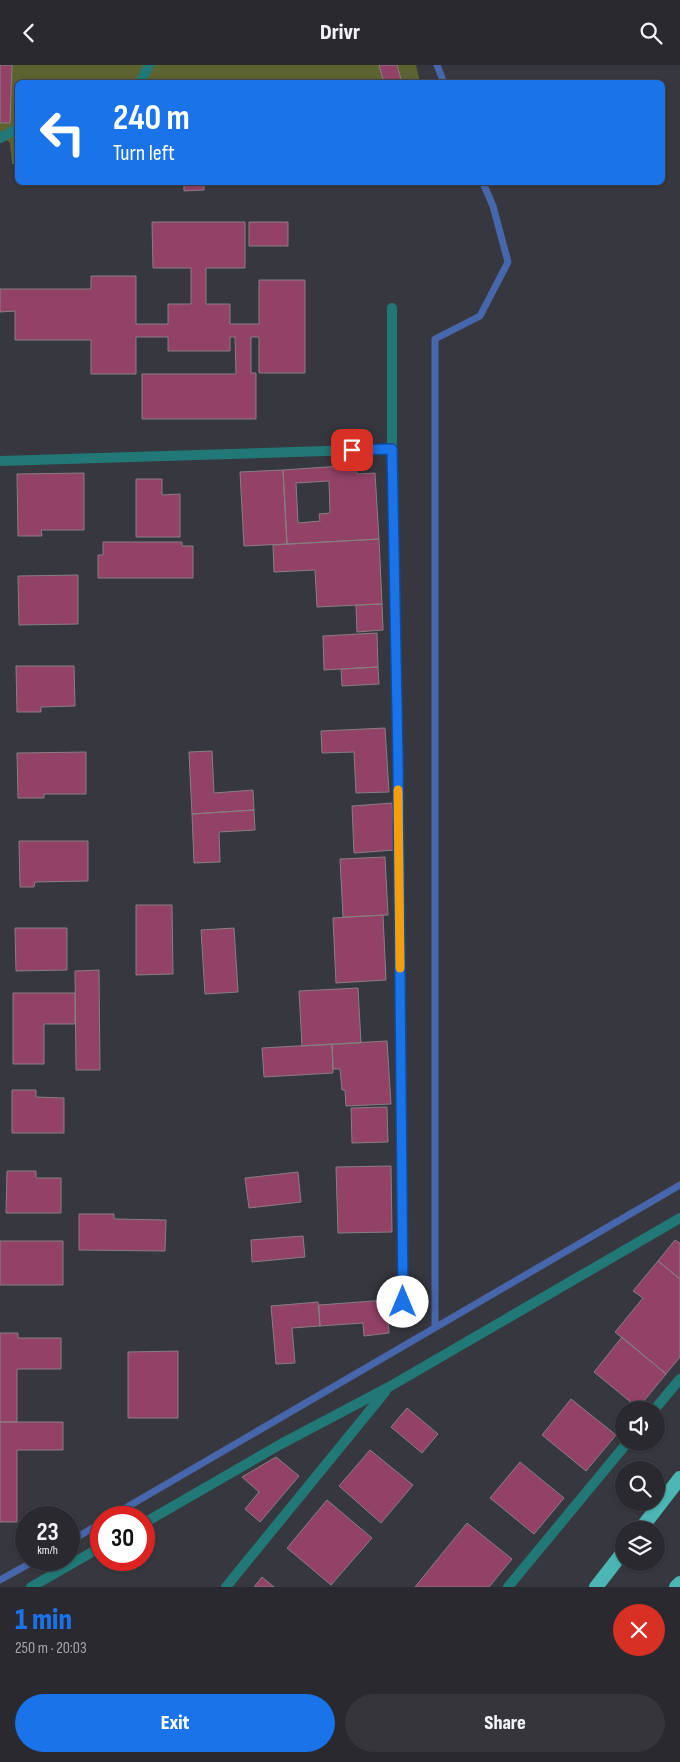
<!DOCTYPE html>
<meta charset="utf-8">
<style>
:root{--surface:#29292f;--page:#35353b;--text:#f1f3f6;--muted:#a5a6aa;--line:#45454b;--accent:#1a73e8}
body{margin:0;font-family:"Sofia Sans Condensed",sans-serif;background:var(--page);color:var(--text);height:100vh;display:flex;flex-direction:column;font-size:19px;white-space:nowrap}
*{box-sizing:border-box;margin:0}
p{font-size:16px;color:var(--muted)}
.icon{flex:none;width:28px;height:28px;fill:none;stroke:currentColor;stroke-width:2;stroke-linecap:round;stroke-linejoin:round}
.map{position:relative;height:1522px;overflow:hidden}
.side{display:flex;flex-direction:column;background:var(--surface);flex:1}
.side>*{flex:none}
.guide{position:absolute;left:15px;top:15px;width:650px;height:105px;border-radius:8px;box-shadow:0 1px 4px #0004,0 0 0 1px var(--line);background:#1a73e8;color:#fff;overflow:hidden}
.buttons{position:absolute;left:615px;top:1336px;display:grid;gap:10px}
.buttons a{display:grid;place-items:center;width:50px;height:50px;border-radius:50%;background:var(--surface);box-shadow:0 1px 4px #0004,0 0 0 1px var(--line);font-size:25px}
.speed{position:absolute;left:15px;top:1441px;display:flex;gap:10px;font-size:25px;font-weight:700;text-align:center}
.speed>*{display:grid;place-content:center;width:65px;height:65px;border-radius:50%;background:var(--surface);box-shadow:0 1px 4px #0004,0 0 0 1px var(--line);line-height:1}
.speed small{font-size:12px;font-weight:400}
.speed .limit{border:8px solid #d22;background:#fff;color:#111}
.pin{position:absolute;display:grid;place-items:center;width:42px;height:42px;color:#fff;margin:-21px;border-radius:10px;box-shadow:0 2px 8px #0006}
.me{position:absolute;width:55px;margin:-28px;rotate:0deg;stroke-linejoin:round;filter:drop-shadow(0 0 4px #0008)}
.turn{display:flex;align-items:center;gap:18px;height:105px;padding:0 15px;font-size:22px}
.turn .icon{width:65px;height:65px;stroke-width:2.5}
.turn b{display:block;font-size:35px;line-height:42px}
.round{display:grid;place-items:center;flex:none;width:52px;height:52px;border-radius:26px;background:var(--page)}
.headline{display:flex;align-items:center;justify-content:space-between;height:85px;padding:0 15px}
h1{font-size:30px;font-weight:800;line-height:38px;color:var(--accent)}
.action{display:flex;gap:10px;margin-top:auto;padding:10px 15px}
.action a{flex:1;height:58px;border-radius:30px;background:var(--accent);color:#fff;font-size:20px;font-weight:800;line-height:58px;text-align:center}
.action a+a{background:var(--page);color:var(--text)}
header{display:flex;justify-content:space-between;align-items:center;height:65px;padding:0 15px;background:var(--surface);font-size:22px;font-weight:800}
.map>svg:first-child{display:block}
</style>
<header><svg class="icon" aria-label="back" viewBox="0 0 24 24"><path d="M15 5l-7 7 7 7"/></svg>Drivr<svg class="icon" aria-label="search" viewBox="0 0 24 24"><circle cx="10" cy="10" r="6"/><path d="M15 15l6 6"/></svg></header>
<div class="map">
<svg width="680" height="1522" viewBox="0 0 680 1522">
<rect width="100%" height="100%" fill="#37373f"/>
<path fill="#5c6331" d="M0,0H416L420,17L18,18L17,99H12L10,78L0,70Z"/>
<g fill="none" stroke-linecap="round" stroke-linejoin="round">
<path stroke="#4766ab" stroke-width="7" d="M437,0L444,18
M435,1262V274L480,251L508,197L493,141L483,118
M110,1452L680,1120
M69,1477L101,1458
M0,1515L36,1495"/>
</g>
<path fill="#924267" stroke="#897e82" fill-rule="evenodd" d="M0,0H12L10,58H0Z
M379,0H397L402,18H384Z
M184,118H204V125L184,126Z
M152,157H245V203H206V239H230V259H259V215H305V308H259V272H251V308H256V354H142V309H236L235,272H230V286H168V272H136V309H91V275H15V246L0,247V224H91V211H136V259H168V239H191V203H153Z
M249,157H288V181H249Z
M356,400L357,409L375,408L379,474L287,479L283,405ZM329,416L330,448L319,449L320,456L298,458L296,418Z
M283,405L287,479L244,481L240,407Z
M84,408V465H41L42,471H18L17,409Z
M136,414H162V430L180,429V472H136Z
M379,474L382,539L317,542L315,505L274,507L273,480Z
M103,477H182V481H193V513H98V490H103Z
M78,510V559L19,560L18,511Z
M382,539L383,565L357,567L356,540Z
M377,568L378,602L324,605L323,571Z
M16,601H74L75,641L41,642V647H17Z
M378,602L379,619L342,621L341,604Z
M385,663L389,727L356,728L354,687L322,688L321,666Z
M212,686L214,728L253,725L254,745L192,749L189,687Z
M86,687V729H44V733H18L17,688Z
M392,738L395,785L354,788L352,741Z
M254,745L255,765L219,767L220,797L194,798L192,749Z
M19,776H88V816L35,817L34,822H20Z
M385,792L388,850L343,852L340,794Z
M136,840H172L173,909L136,910Z
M383,850L386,915L336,918L333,853Z
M15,863H67V905L16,906Z
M234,863L238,927L205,929L201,865Z
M99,905L100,1005H76L75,906Z
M358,923L361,978L302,981L299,926Z
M13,928H75V959H44V999H13Z
M387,976L391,1039L346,1041L345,1025H342L340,1004H333L332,979Z
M332,979L333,1008L264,1012L262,983Z
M12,1025H36V1032L64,1033V1068H12Z
M387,1042L388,1077L352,1078L351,1043Z
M391,1101L392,1167L338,1168L336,1102Z
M7,1106H36V1113H61V1148H6Z
M298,1107L301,1137L249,1143L245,1113Z
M79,1149H114V1154L166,1155L165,1186L79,1185Z
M303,1171L305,1192L252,1197L251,1175Z
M675,1175L680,1178V1214L658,1196Z
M0,1176H63V1220H0Z
M658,1196L680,1214V1292L666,1309L615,1267L643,1233L633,1226Z
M387,1235L389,1268L364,1271L363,1258L320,1261L319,1240Z
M318,1237L320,1261L292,1263L295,1298L276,1299L271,1241Z
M0,1268H18V1273H61V1304H17V1357H0Z
M622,1272L666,1309L638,1343L594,1307Z
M178,1286V1353H128V1287Z
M571,1334L616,1370L586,1406L542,1370Z
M407,1343L438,1369L422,1388L391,1362Z
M0,1357H63V1385H17V1457H0Z
M370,1385L413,1420L381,1458L339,1421Z
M276,1392L299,1411L260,1457L245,1444L259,1427L242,1412Z
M520,1397L564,1433L534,1469L490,1433Z
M327,1435L372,1473L331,1520L287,1483Z
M467,1458L512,1494L489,1522H415Z
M262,1512L274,1522H254Z"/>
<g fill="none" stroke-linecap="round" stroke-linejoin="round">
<path stroke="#217876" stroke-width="10" d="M140,18L149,0
M0,73L13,66H18"/>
<path stroke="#217876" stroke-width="10" d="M392,243V384L398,696L403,1256
M0,396L392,384
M654,1345L680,1314
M144,1458L281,1379L389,1322L680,1153
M31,1522L101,1482
M226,1522L385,1327
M508,1522L627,1378"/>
<path stroke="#4bb6b4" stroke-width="14" d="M640,1465L680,1413
M596,1522L624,1486
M676,1522L680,1518"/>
</g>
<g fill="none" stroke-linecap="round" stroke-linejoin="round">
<defs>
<path id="route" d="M352,385L392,384L398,696L403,1237"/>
</defs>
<use href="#route" stroke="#114b97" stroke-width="12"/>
<use href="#route" stroke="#1a73e8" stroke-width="9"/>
<path stroke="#f59e0b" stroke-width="9" d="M398,725L400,903"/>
</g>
</svg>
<div class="buttons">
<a><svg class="icon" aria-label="sound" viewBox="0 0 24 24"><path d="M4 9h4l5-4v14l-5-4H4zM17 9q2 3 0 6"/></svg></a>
<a><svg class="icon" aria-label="search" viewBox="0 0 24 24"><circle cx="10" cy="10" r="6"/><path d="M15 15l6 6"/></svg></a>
<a><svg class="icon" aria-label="layers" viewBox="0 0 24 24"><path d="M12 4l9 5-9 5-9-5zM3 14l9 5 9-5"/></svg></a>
</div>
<div class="speed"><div>23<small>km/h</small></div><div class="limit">30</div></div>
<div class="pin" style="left:352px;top:385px;background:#d93025"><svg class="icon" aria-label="arrive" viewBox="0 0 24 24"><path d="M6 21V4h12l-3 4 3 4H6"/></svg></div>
<svg class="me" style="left:403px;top:1237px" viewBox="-20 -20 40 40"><circle r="19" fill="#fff"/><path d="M0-13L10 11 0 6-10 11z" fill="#1a73e8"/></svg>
<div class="guide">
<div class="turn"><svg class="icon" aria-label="left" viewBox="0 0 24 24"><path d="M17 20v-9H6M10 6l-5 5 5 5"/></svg><div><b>240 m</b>Turn left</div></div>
</div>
</div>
<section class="side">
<div class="headline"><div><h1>1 min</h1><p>250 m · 20:03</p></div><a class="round" style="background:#d93025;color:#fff"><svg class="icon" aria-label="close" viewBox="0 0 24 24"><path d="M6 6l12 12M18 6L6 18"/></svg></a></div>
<div class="action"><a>Exit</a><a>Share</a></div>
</section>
